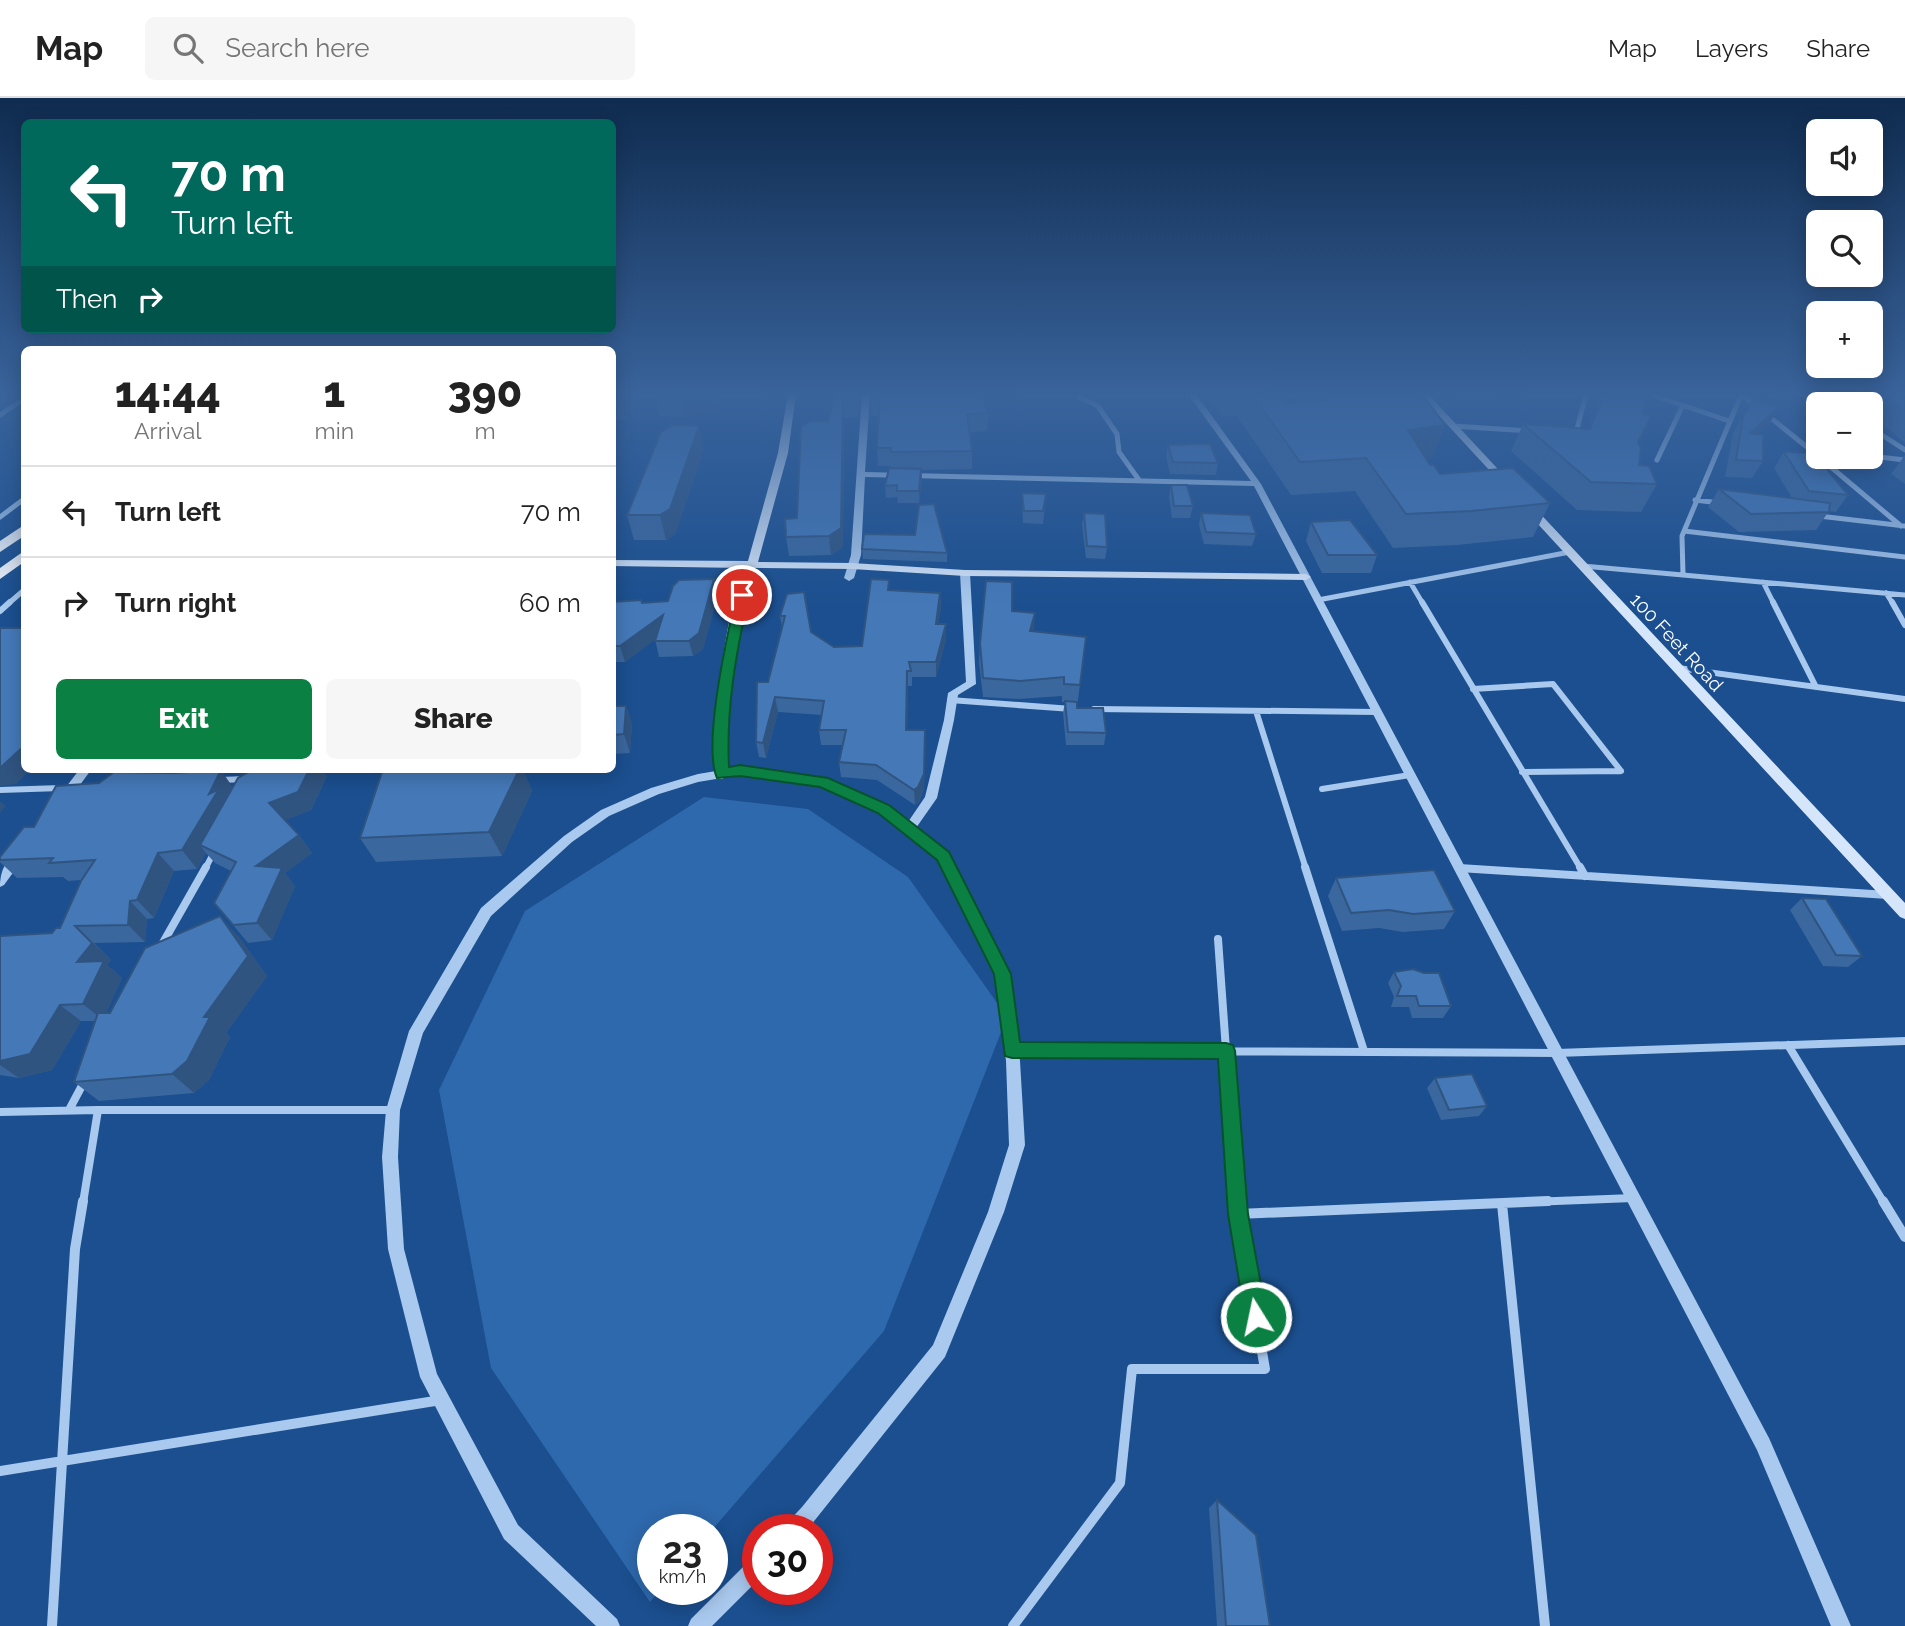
<!DOCTYPE html>
<meta charset="utf-8">
<style>
:root{--surface:#fff;--page:#f6f6f6;--text:#222;--muted:#767676;--line:#e0e0e0;--accent:#0b8043}
body{margin:0;font-family:Raleway,sans-serif;background:var(--page);color:var(--text);height:100vh;display:flex;flex-direction:column;font-size:26px;white-space:nowrap}
*{box-sizing:border-box;margin:0}
p{font-size:23px;color:var(--muted)}
.icon{flex:none;width:38px;height:38px;fill:none;stroke:currentColor;stroke-width:2;stroke-linecap:round;stroke-linejoin:round}
.map{position:relative;flex:1;overflow:hidden}
.sheet{position:absolute;left:21px;top:248px;width:595px;height:427px;display:flex;flex-direction:column;background:var(--surface);border-radius:10px;box-shadow:0 4px 18px #0003}
.sheet>*{flex:none}
.guide{position:absolute;left:21px;top:21px;width:595px;height:214px;border-radius:10px;box-shadow:0 4px 18px #0003;background:#00695c;color:#fff;overflow:hidden}
.tools{position:absolute;left:1806px;top:21px;display:grid;gap:14px}
.tools a{display:grid;place-items:center;width:77px;height:77px;border-radius:10px;background:var(--surface);box-shadow:0 4px 18px #0003;font-size:35px}
.speed{position:absolute;left:637px;top:1416px;display:flex;gap:14px;font-size:35px;font-weight:700;text-align:center}
.speed>*{display:grid;place-content:center;width:91px;height:91px;border-radius:50%;background:var(--surface);box-shadow:0 4px 18px #0003;line-height:1}
.speed small{font-size:18px;font-weight:400}
.speed .limit{border:10px solid #d22;background:#fff;color:#111}
.pin{position:absolute;display:grid;place-items:center;width:60px;height:60px;color:#fff;margin:-30px;border:4px solid #fff;border-radius:50%;box-shadow:0 2px 7px #0007}
.me{position:absolute;width:77px;margin:-38px;rotate:350deg;stroke-linejoin:round;filter:drop-shadow(0 0 5px #0008)}
.turn{display:flex;align-items:center;gap:24px;height:147px;padding:0 35px;font-size:32px}
.turn .icon{width:91px;height:91px;stroke-width:2.5}
.turn b{display:block;font-size:49px;line-height:60px}
.then{display:flex;align-items:center;height:66px;padding:0 35px;background:#0003;gap:14px;font-size:26px}
.eta{display:flex;justify-content:space-evenly;align-items:center;height:119px;text-align:center}
.eta b{font-size:42px;font-weight:800;line-height:49px}
.action{display:flex;gap:14px;margin-top:auto;padding:14px 35px}
.action a{flex:1;height:80px;border-radius:10px;background:var(--accent);color:#fff;font-size:28px;font-weight:800;line-height:80px;text-align:center}
.action a+a{background:var(--page);color:var(--text)}
ul{padding:0;list-style:none}
li{display:flex;align-items:center;gap:21px;height:91px;padding:0 35px;border-top:2px solid var(--line)}
li div{flex:1}
li b{display:block;font-size:26px}
li em{font-style:normal}
header{display:flex;align-items:center;gap:42px;box-sizing:border-box;height:98px;padding:0 35px;background:var(--surface);border-bottom:2px solid var(--line)}
header strong{font-size:33px}
nav{display:flex;gap:38px;margin-inline-start:auto;font-size:24px}
.search{width:490px;height:63px;background:var(--page);display:flex;align-items:center;gap:18px;box-sizing:border-box;padding:0 24px;border-radius:10px;color:var(--muted);font-size:26px}
.map>svg:first-child{display:block}
</style>
<header>
<strong>Map</strong>
<div class="search"><svg class="icon" aria-label="search" viewBox="0 0 24 24"><circle cx="10" cy="10" r="6"/><path d="M15 15l6 6"/></svg>Search here</div>
<nav><a>Map</a><a>Layers</a><a>Share</a></nav>
</header>
<div class="map">
<svg width="1905" height="1528" viewBox="0 0 1905 1528">
<rect width="100%" height="100%" fill="#1b4f8f"/>
<path fill="#2e69ad" d="M704,699L808,711L908,779L1007,919L884,1233L712,1432H653V1491H661L650,1504L491,1270L439,992L525,813Z"/>
<g fill="none" stroke-linecap="round" stroke-linejoin="round">
<path stroke="#a9c9ee" stroke-width="5" d="M1650,296L1729,323
M1741,296L1818,358
M1799,296L1825,300
M1079,299L1098,308L1117,336L1119,354L1139,382
M1835,306L1825,300L1873,305
M0,317L24,301
M1453,328L1529,333
M1871,330L1905,352
M1576,335L1586,296
M1871,358L1905,362
M1819,359L1901,428
M1657,362L1683,307
M1695,402L1720,405
M1819,418L1905,428
M0,419L24,401
M1684,433L1905,459
M1583,468L1905,497
M1683,477L1682,438L1741,297
M1410,484L1423,506
M1763,484L1774,506
M1886,495L1893,506
M1318,502L1570,454
M8,506L24,492"/>
<path stroke="#a9c9ee" stroke-width="6" d="M1422,504L1581,771
M1773,504L1816,589
M1892,504L1905,527
M0,513L10,504
M1678,570L1905,601
M1473,591L1553,586L1621,673
M950,602L1072,611
M1094,611L1377,614
M1256,613L1306,771
M1522,674L1621,673
M220,682L247,681
M1322,691L1410,677
M0,692L61,690
M1459,770L1467,771
M205,771L214,754"/>
<path stroke="#a9c9ee" stroke-width="8" d="M1305,769L1364,953
M1580,769L1585,778
M1459,770L1888,797
M1218,841L1237,1105
M160,850L206,769
M1788,947L1884,1105
M1012,952L1557,955L1905,943
M69,1012L85,982
M98,1012H392
M0,1014L98,1012L83,1105
M1505,1105L1633,1100"/>
<path stroke="#a9c9ee" stroke-width="10" d="M1237,1103L1238,1116
M1883,1103L1905,1139
M1502,1106L1545,1528
M0,1373L441,1302
M52,1528L75,1151L83,1103
M1013,1528L1120,1385L1132,1271H1265L1238,1116L1548,1103"/>
<path fill="#a9c9ee" fill-rule="evenodd" d="M862,296H870L865,374L1251,383L1188,296H1196L1261,386L1769,1340L1851,1528H1831L1757,1352L1254,388L865,379L861,457L854,480L849,483L844,480L851,457Z
M965,472L970,475L976,586L958,597L954,622L937,700L916,730L947,755L1009,876L1020,963L1025,1047L1004,1114L945,1259L807,1432H785L787,1425L802,1409L933,1247L988,1114L1009,1047L1006,963L995,876L938,761L879,714L820,688L740,677L698,684L659,696L609,718L572,744L491,818L423,935L400,1012L398,1059L404,1151L437,1276L518,1427L617,1521L620,1528H596L504,1441L420,1279L388,1151L382,1059L386,1012L409,933L481,810L564,738L601,712L651,690L698,676L740,669L826,681L887,708L908,724L925,699L944,622L948,595L966,584L960,475Z
M79,672H91L68,703H60L58,700L60,697Z
M17,756L21,758L23,761L4,787L0,789C0,776 4,762 17,756Z
M758,1459V1482L712,1528H688L691,1521L751,1461Z"/>
<path fill="#d6e6fa" fill-rule="evenodd" d="M788,296H796L788,355L758,464L852,465L965,472L1306,476L1311,479L1306,482L965,478L852,471L755,470L736,549L726,645L729,676L722,681L717,679C706,651 729,498 744,470L612,468V462L748,463L778,355Z
M1419,296H1428L1509,383V387H1503Z
M1529,407L1533,408L1905,805V821L1900,819L1525,412L1524,410Z"/>
<path fill="#f8faff" fill-rule="evenodd" d="M24,427V438L0,454V443Z
M24,453V464L0,481V470Z"/>
</g>
<path fill="#3a679d" fill-rule="evenodd" d="M612,296H638L626,322H612Z
M655,296H721L718,314L685,319L659,318Z
M836,296H860L858,319L844,320L843,449L831,457L789,458L786,439L797,420Z
M870,296L988,315L987,333L969,334L972,353V371L921,372L922,383L919,405H898L897,399L886,400L885,388L891,368H878L877,350L879,317L871,318Z
M1207,296H1422L1445,327L1432,360L1427,361L1430,367L1440,376L1550,405L1533,439L1457,447L1393,450L1355,393L1291,397L1237,318H1223ZM1280,298L1298,299L1301,304L1284,305Z
M1457,296H1509V297L1464,305Z
M1591,296H1649L1642,316L1638,344L1639,367L1657,386L1641,414L1577,412L1511,353L1523,326L1588,331L1595,315L1597,301L1590,300Z
M1859,296H1905V345L1871,317V306H1865L1869,300L1858,299Z
M1779,309L1769,326L1757,336L1763,363L1752,380L1725,379L1733,335L1743,318Z
M1168,347L1218,365L1216,377L1170,376L1166,359Z
M704,352L675,436L666,442H634L627,417Z
M1784,354L1848,397L1836,414L1829,413L1816,432L1739,434L1708,409L1719,391L1792,400L1774,370Z
M1905,357V386L1891,376Z
M1171,387L1193,408L1190,420H1172L1169,399Z
M1022,395L1046,396L1043,426L1023,425Z
M1084,415L1107,449L1105,461L1086,460L1082,427Z
M1201,415L1256,436L1252,448L1204,446L1199,427Z
M1311,424L1377,457L1371,475H1322L1306,443Z
M862,451L947,455V464L863,461Z
M714,481L718,496L703,551L693,558L659,559L655,541L625,564H612V504L642,505L668,503Z
M889,493L940,495L941,510L938,526H946V541L936,579H912V588H908L907,632H925L924,690L919,704L915,707L877,682L841,679L839,664L843,647H821L819,632L822,617L778,614L766,660L759,659L756,644L768,584L782,529L780,518L787,496L811,534L834,549L862,548Z
M1012,513L1034,533L1086,539L1077,610L1106,635L1104,647H1066L1063,615L1065,604H1062V598L1019,601L983,599L979,564L980,545Z
M612,608H626L632,626L630,655L612,656Z
M420,672H523L532,693L502,758L376,764L360,740Z
M327,678L311,712L285,722L299,737L312,755L285,775L295,788L272,842L248,845L233,827L231,773L215,765L206,755L197,771L174,773L154,820L147,821L145,844L94,845L111,862L107,867L122,880L106,915H110L239,839L267,878L226,935L230,939L209,982L194,995L99,1003L74,984L95,923H81L52,972L19,980L0,977V838L52,835L60,830L81,782L68,783L63,779L17,780L0,764V759L34,729L233,689Z
M1336,780L1455,813L1444,831L1403,834L1379,830L1342,833L1328,798Z
M1802,800L1862,858L1848,869L1823,868L1790,812Z
M1394,874L1451,908L1443,920H1412L1409,909H1391L1394,899L1388,885Z
M1435,980L1487,1008L1479,1018L1441,1022L1427,990Z
M1217,1402L1270,1528H1217L1209,1410Z"/>
<path fill="#305480" d="M624,296H638L626,322L621,303Z
M684,296H721L718,314L685,319L681,297Z
M857,296H860L858,319L857,301Z
M1467,296H1509V297L1464,305Z
M843,302L844,320L843,449L831,457L829,438Z
M1779,309L1769,326L1739,352L1750,335Z
M1445,327L1432,360L1396,365L1408,332Z
M699,328L704,352L675,436L666,442L660,417Z
M612,343L615,353L612,360Z
M921,371L922,383L919,405V393Z
M714,481L718,496L703,551L693,558L689,543Z
M940,495L941,510L936,541V526Z
M1035,515L1034,533H1030Z
M663,517L667,533L625,564L620,548Z
M946,526V541L936,579V564Z
M907,573L908,588L907,647L906,632Z
M775,599L778,614L766,660L763,645Z
M626,608L632,626L630,655L624,636Z
M925,632L924,690L919,704L915,707L914,692Z
M24,648V672H30L16,686L0,688V670Z
M221,672L234,691L200,747L206,755L197,771L182,752Z
M309,672H323L327,678L311,712L283,723L269,705Z
M519,672H523L532,693L502,758L489,734Z
M0,703L6,708L0,715Z
M299,737L312,755L285,775L295,788L272,842L257,825L256,768Z
M158,755L174,773L154,820L137,802Z
M130,803L147,821L145,844L128,827Z
M220,818L239,839L267,878L226,935L230,939L209,982L194,995L172,976L204,919Z
M75,828L111,862L107,867L122,880L103,922L83,906L77,864Z
M60,907L81,923L52,972L19,980L0,967V963Z"/>
<path fill="#4478b7" stroke="#305480" stroke-width="2" d="M612,296H624L621,303H612Z
M836,296H857V301L843,302L841,430L829,438L786,439L785,421L797,420L801,329L811,323H828Z
M870,296H981L988,315L967,316L972,353L891,354V350H877L880,299L870,300Z
M1252,296H1279L1284,305L1327,303L1323,296H1422L1445,327L1408,332L1430,367H1434L1440,376L1513,370L1550,405L1471,413L1406,416L1366,360L1300,364Z
M1604,296H1649L1642,316L1651,318L1638,344L1641,350L1639,367L1649,368L1657,386L1591,384L1523,326L1590,331Z
M1884,296H1905V313Z
M1754,301L1779,309L1750,335L1763,337V363L1736,362L1743,318Z
M673,327L699,328L670,411L660,417H627L661,334Z
M1210,346L1218,365L1173,364L1168,347Z
M1784,354L1814,355L1848,397L1809,393Z
M889,370L921,371L919,393H897V387L885,388Z
M1171,387H1187L1193,408H1174Z
M1719,391L1830,405L1829,414L1751,416Z
M1022,395L1046,396L1043,413H1024Z
M934,406L947,455L862,451L864,436L915,437L919,407Z
M1084,415L1105,416L1107,449L1087,448Z
M1201,415L1250,417L1256,436L1206,434Z
M1350,422L1377,457H1328L1311,424Z
M714,481L699,535L689,543H655L663,517L620,548H612V504L641,502L642,505L668,503L673,488L679,482Z
M871,481L889,482L888,492L940,495L936,526H946L936,564H909L911,573H907L906,632H925L924,676L918,689L914,692L876,667L839,664L846,632H819L824,603L775,599L763,645L756,644L757,584H768L785,518H780L787,496L804,494L811,534L834,549L862,548Z
M986,483L1012,484V513L1035,515L1030,533L1086,539L1080,587L1064,586V579L1020,583L983,580L980,545Z
M0,530H24V648L0,670Z
M1065,603L1077,604V610H1103L1106,635L1068,634Z
M612,608H626L624,636L612,637Z
M221,672L209,696L219,691L182,752L158,755L137,802L130,803L128,827L75,828L92,845L77,864L104,863L83,906L60,907L30,956L0,963V838L52,835L56,830H60L81,783L95,762L49,765L53,760L0,762V759L24,729H34L56,688L99,685L114,674L173,675Z
M252,672H309L298,694L269,705L299,737L256,768L282,770L257,825L233,827L214,805L236,764L200,747L238,680Z
M420,672H519L489,734L360,740L382,674Z
M1434,772L1455,813L1413,816L1389,812L1351,815L1336,780Z
M1802,800L1826,801L1862,858L1836,857Z
M220,818L248,858L204,919H210L187,963L172,976L74,984L98,915H110L145,850Z
M1413,871L1424,875H1439L1451,908H1419L1416,898H1397L1401,888L1394,874Z
M1472,976L1487,1008L1449,1012L1435,980Z
M1217,1402L1256,1437L1270,1528H1226Z"/>
<linearGradient id="sky" x2="0" y2="1"><stop stop-color="#0f2b4f"/><stop offset="0.58" stop-color="#39639b"/><stop offset="1" stop-color="#39639b" stop-opacity="0"/></linearGradient>
<rect width="1905" height="510" fill="url(#sky)"/>
<path fill="#0b8043" stroke="#07532c" stroke-width="2" d="M742,493L749,497C736,555 726,610 729,669L740,667L828,680L889,707L949,754L1011,876L1020,944L1226,945L1233,947L1235,953L1248,1116L1267,1219L1264,1227L1256,1230L1248,1227L1245,1219L1228,1116L1218,961L1012,960L1005,958L994,876L937,762L878,715L820,689L740,678L717,680C702,646 728,535 736,497Z"/>
<g text-anchor="middle" dominant-baseline="central" stroke-width="7" stroke-linejoin="round" paint-order="stroke">
<g font-size="19" fill="#fff" stroke="#1b4f8f">
<text transform="translate(1677 544) rotate(47)">100 Feet Road</text>
</g>
</g>
</svg>
<div class="tools">
<a><svg class="icon" aria-label="sound" viewBox="0 0 24 24"><path d="M4 9h4l5-4v14l-5-4H4zM17 9q2 3 0 6"/></svg></a>
<a><svg class="icon" aria-label="search" viewBox="0 0 24 24"><circle cx="10" cy="10" r="6"/><path d="M15 15l6 6"/></svg></a>
<a>+</a>
<a>−</a>
</div>
<div class="speed"><div>23<small>km/h</small></div><div class="limit">30</div></div>
<div class="pin" style="left:742px;top:497px;background:#d93025"><svg class="icon" aria-label="arrive" viewBox="0 0 24 24"><path d="M6 21V4h12l-3 4 3 4H6"/></svg></div>
<svg class="me" style="left:1256px;top:1219px" viewBox="-20 -20 40 40"><circle r="17" fill="#0b8043" stroke="#fff" stroke-width="3"/><path d="M0-11L8 9 0 5-8 9z" fill="#fff"/></svg>
<div class="guide">
<div class="turn"><svg class="icon" aria-label="left" viewBox="0 0 24 24"><path d="M17 20v-9H6M10 6l-5 5 5 5"/></svg><div><b>70 m</b>Turn left</div></div>
<div class="then">Then<svg class="icon" aria-label="right" viewBox="0 0 24 24"><path d="M7 20v-9h11M14 6l5 5-5 5"/></svg></div>
</div>
<section class="sheet">
<div class="eta">
<div><b>14:44</b><p>Arrival</p></div>
<div><b>1</b><p>min</p></div>
<div><b>390</b><p>m</p></div>
</div>
<ul>
<li><svg class="icon" aria-label="left" viewBox="0 0 24 24"><path d="M17 20v-9H6M10 6l-5 5 5 5"/></svg><div><b>Turn left</b></div><em>70 m</em></li>
<li><svg class="icon" aria-label="right" viewBox="0 0 24 24"><path d="M7 20v-9h11M14 6l5 5-5 5"/></svg><div><b>Turn right</b></div><em>60 m</em></li>
</ul>
<div class="action"><a>Exit</a><a>Share</a></div>
</section>
</div>
